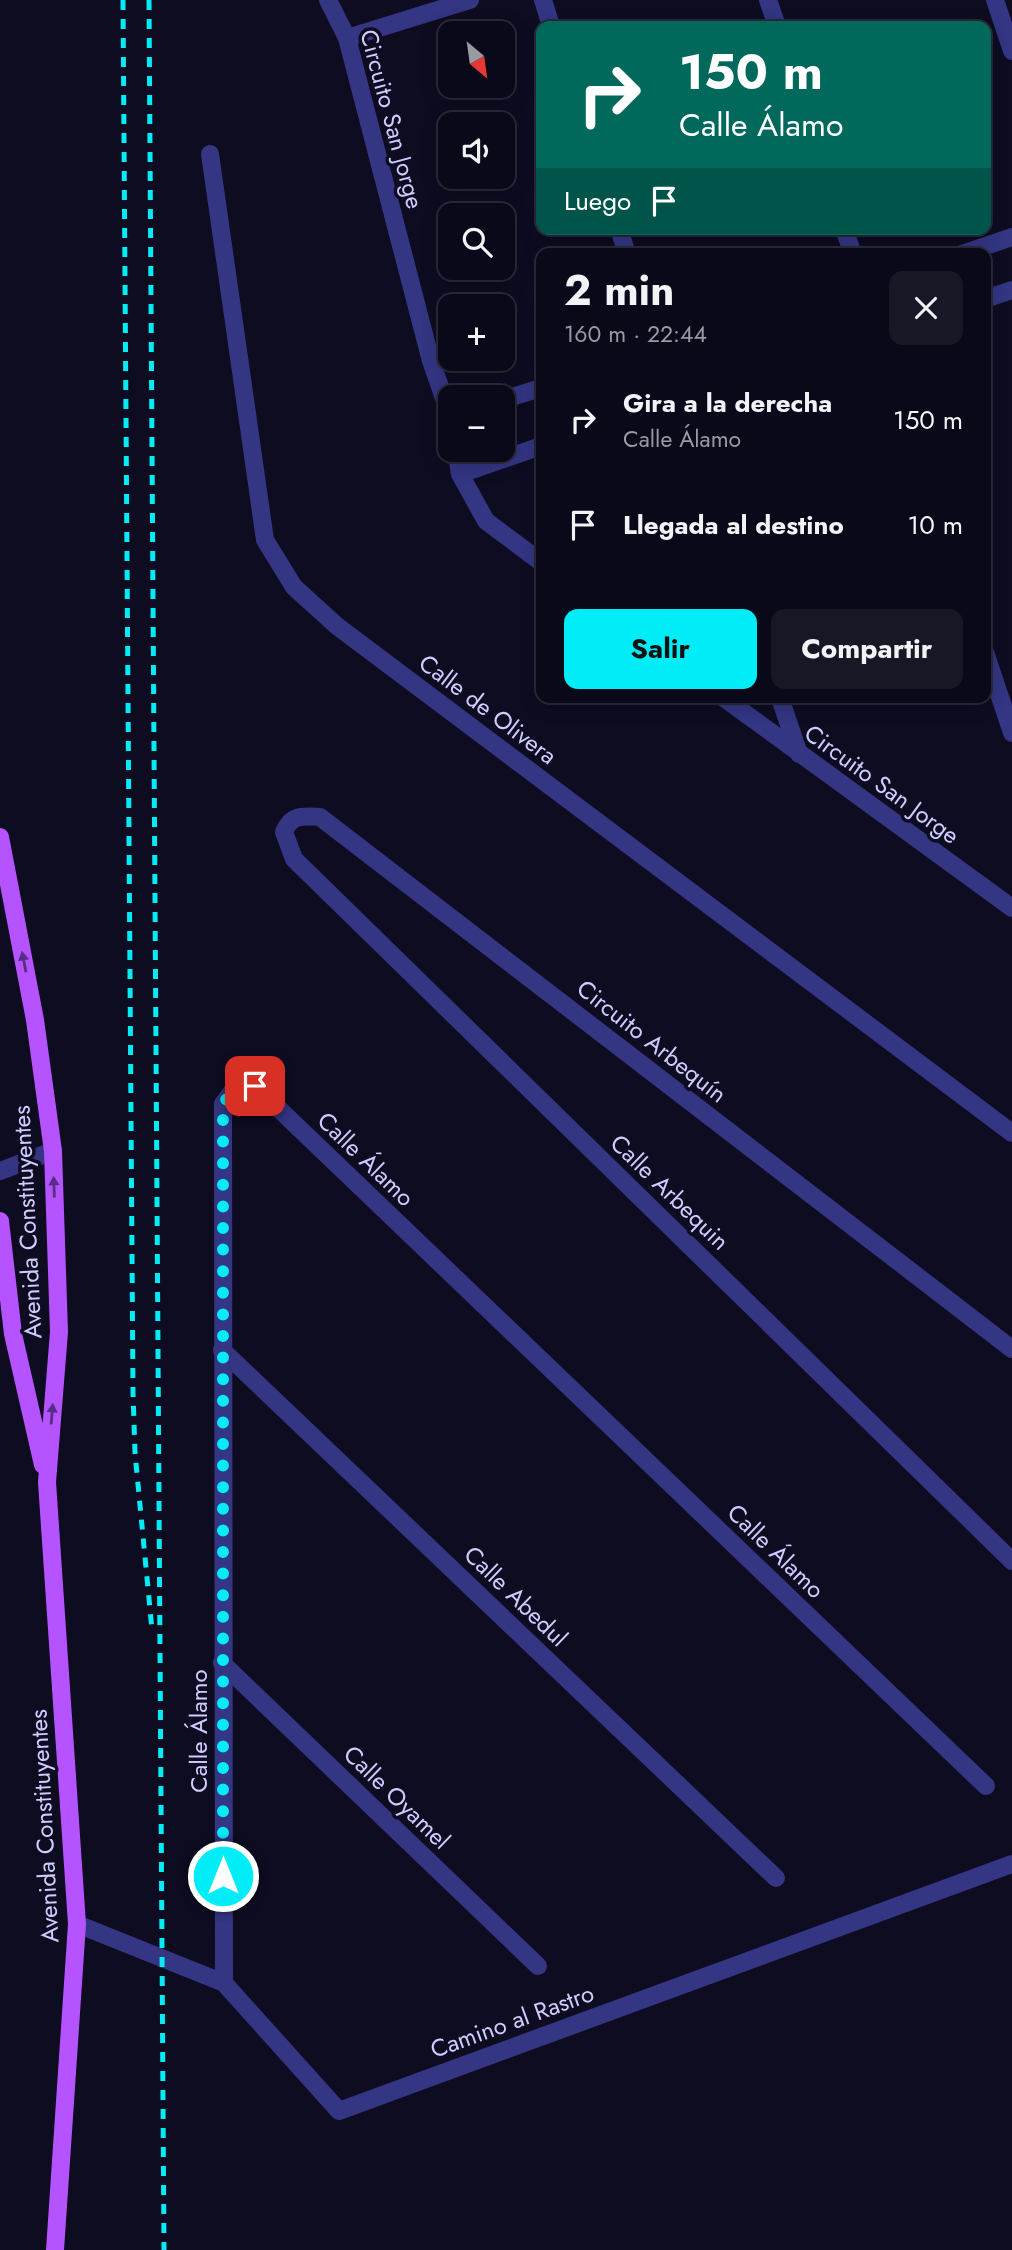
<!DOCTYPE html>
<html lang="es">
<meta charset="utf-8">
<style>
:root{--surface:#0a0919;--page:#181726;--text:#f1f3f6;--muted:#999aa2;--line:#2a2a38;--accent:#00edf7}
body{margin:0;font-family:Jost,sans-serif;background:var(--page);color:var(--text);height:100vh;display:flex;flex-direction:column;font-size:26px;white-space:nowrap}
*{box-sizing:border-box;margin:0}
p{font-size:23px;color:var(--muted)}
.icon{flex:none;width:38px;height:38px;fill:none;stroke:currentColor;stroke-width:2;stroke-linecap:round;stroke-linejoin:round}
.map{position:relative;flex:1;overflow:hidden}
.panel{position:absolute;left:536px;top:248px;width:455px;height:455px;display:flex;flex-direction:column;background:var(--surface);border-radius:14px;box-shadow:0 4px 18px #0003,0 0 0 2px var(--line)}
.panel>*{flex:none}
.banner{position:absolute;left:536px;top:21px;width:455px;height:214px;border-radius:14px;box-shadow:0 4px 18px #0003,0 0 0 2px var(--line);background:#00695c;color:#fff;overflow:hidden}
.needle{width:46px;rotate:151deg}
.fabs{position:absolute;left:438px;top:21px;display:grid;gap:14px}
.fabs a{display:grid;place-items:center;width:77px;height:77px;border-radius:14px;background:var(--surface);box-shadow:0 4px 18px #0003,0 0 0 2px var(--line);font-size:35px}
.pin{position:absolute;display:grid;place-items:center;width:60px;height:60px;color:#fff;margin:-30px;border-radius:14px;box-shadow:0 4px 10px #0006}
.me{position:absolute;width:77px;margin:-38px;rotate:0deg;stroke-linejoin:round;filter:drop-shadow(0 0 5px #0008)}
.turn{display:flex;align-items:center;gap:24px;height:147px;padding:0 28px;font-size:32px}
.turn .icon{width:91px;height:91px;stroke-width:2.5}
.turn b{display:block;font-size:49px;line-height:60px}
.then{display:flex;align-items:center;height:66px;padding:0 28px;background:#0003;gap:14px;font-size:26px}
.round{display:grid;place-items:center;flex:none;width:74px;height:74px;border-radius:14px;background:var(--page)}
.overview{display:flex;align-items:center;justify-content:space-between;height:119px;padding:0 28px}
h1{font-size:42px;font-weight:700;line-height:52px}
.button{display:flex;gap:14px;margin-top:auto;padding:14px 28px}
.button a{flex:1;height:80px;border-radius:14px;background:var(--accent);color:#111;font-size:28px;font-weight:700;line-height:80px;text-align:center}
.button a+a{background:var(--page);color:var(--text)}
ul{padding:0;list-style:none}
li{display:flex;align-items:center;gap:21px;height:105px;padding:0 28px}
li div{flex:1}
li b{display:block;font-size:26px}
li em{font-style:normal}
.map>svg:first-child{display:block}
</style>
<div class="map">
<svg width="1012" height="2250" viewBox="0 0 1012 2250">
<rect width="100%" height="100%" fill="#0e0c21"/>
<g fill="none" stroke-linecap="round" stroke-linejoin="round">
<path stroke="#343583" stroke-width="18" d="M328,0L347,38L431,361L450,415
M543,0L551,26
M768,0L777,26
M995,0L1012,51
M347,38L470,0
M210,154L265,540L294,587L337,626L1012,1133
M619,229L627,254
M844,229L853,254
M962,254L1012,237
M985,299L1012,290
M502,400L541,388
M456,450L460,474L486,521L541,562
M460,474L541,446
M985,652L1012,733
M724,698L1012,908
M780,698L799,754
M0,1171L53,1151
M1012,1349L320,817C303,816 291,814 284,832L294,859L1012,1561
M222,1350L776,1878
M222,1663L538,1966
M77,1924L224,1983L339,2111L1012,1864
M224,1983L223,1104L236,1086H255L986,1786"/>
<path stroke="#b453ff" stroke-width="18" d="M0,837L35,1020L53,1151L59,1332L47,1482L77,1924L55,2250
M0,1221L13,1334L43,1465"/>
<path stroke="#00edf7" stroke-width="5" stroke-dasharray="10 9" stroke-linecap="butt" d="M123,0L133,1393L135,1453L152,1630
M149,0L164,2250"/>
</g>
<defs><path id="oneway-solid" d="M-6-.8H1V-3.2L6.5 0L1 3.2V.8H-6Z" transform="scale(1.75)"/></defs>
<g fill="#592c85">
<use href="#oneway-solid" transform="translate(24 962) rotate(-101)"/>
<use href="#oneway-solid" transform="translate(54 1187) rotate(-92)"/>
<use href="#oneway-solid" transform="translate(52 1414) rotate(-85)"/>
</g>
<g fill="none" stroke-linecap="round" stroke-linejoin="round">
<path stroke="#00edf7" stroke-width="12" stroke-dasharray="0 21.6" d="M223,1876V1104L236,1086H255"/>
</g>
<g text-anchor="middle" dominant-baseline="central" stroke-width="7" stroke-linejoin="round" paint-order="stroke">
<g font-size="24" fill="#cfccff" stroke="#0e0c21">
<text transform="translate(392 119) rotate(75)">Circuito San Jorge</text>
<text transform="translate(488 709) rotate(37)">Calle de Olivera</text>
<text transform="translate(882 784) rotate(36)">Circuito San Jorge</text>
<text transform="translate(652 1041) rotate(38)">Circuito Arbequín</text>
<text transform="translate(366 1159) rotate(44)">Calle Álamo</text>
<text transform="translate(670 1192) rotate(44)">Calle Arbequin</text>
<text transform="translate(27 1222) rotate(-93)">Avenida Constituyentes</text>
<text transform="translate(776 1551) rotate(44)">Calle Álamo</text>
<text transform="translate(516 1596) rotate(44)">Calle Abedul</text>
<text transform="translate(198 1731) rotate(-90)">Calle Álamo</text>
<text transform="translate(397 1797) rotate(44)">Calle Oyamel</text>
<text transform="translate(44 1826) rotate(-93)">Avenida Constituyentes</text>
<text transform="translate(512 2021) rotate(-20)">Camino al Rastro</text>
</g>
</g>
</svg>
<div class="fabs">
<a><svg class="needle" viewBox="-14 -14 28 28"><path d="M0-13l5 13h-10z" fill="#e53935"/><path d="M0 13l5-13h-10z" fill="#999aa2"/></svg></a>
<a><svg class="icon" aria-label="sound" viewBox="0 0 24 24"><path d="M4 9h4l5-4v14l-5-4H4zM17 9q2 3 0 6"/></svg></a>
<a><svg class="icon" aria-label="search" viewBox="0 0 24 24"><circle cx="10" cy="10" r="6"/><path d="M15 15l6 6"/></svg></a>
<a>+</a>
<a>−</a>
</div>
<div class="pin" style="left:255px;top:1086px;background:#d93025"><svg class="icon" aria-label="arrive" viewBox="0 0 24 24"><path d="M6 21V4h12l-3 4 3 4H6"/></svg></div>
<svg class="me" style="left:223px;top:1876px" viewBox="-20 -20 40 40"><circle r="17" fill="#00edf7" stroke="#fff" stroke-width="3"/><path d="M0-11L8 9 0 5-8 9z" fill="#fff"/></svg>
<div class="banner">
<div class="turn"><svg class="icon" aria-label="right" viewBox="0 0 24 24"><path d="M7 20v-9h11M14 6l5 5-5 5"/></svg><div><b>150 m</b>Calle Álamo</div></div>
<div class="then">Luego<svg class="icon" aria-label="arrive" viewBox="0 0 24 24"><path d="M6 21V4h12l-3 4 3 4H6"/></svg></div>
</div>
<section class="panel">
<div class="overview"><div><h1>2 min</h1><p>160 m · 22:44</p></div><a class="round"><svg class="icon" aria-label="close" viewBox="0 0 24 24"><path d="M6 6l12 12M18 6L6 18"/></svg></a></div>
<ul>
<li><svg class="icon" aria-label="right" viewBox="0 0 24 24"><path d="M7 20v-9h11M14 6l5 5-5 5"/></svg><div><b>Gira a la derecha</b><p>Calle Álamo</p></div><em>150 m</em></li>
<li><svg class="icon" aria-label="arrive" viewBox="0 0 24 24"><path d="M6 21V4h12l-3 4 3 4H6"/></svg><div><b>Llegada al destino</b></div><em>10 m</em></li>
</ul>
<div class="button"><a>Salir</a><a>Compartir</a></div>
</section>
</div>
